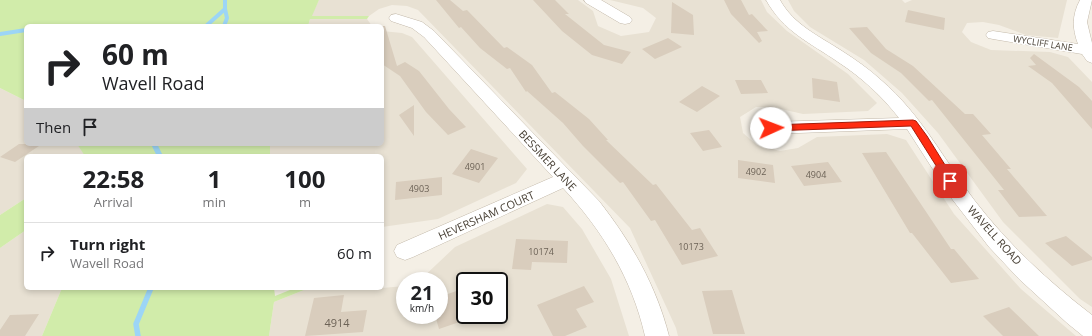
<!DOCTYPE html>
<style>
:root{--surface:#fff;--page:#f6f6f6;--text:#202124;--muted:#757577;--line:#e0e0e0}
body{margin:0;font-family:"Open Sans",sans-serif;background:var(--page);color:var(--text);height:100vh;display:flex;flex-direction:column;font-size:15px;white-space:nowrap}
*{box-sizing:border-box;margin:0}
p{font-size:13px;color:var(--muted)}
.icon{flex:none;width:22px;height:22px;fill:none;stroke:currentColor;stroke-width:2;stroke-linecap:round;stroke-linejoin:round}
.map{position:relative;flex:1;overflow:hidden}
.details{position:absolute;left:24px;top:154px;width:360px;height:136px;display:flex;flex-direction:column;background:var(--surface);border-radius:6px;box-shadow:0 2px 6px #0003}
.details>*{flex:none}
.guide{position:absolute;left:24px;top:24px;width:360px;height:122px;border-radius:6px;box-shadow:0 2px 6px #0003;background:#fff;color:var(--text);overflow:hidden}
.speed{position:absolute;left:396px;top:272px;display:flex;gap:8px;font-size:20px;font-weight:700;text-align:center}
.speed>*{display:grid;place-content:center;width:52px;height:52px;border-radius:50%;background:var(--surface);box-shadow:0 2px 6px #0003;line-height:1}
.speed small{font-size:10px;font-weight:400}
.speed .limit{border:2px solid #111;border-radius:6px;background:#fff;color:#111}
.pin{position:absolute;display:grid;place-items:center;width:34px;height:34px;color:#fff;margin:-17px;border-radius:8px;box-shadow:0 2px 6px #0006}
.me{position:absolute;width:44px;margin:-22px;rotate:88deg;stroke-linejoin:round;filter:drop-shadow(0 0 3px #0008)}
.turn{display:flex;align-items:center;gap:14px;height:84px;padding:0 12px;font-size:18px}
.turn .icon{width:52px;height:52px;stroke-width:2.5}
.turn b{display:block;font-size:28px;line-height:34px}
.then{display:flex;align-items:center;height:38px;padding:0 12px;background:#0003;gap:8px;font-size:15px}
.eta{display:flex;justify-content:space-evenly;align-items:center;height:68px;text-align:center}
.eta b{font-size:24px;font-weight:700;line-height:28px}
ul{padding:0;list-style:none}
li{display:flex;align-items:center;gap:12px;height:60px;padding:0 12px;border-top:1px solid var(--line)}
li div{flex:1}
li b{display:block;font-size:15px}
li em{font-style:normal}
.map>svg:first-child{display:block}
</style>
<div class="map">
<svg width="1092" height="336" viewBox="0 0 1092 336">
<rect width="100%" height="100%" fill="#f4efe5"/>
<path fill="#e8e1d3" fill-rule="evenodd" d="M319,0H578L593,11L598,26L621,36L649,32L656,18L643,8L610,0H761L767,12L787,31L848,74L877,103L868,111L803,114L772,107H756L740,117L743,133L757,145L780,151L798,148L817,137L887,134L906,140L954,214L1021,289L1076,336H678L676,328L630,228L418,10L407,6L392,5L379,9L369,16H311Z
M788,0H902L905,3L912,0H1067L1058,38L1026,35L999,25L983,22L967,23L962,32L971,42L991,50L1050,52L1068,57L1092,82V307L1080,299L1003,222L938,133L902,93L864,60L810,27L794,11Z
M310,19H367L372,26H308Z
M382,31L402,33L412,37L527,169L516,183L438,219L382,227V156H270V144H382Z
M0,88L26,101V144H77L86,155L26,156V198L0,215Z
M547,204L563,207L582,229L611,279L629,336H269L274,302L309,288H382L405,286V315H439V281H419L455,247ZM465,281H499V315H465Z
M26,230V288H62L42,336H0V248Z"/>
<path fill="#d1ecaa" d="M0,0H319L312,16H369L367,19H310L308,26H26V101L0,88Z
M77,144H270V156H85Z
M26,198V230L0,248V215Z
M62,288H274L275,296L295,288H309L274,302L269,336H42Z"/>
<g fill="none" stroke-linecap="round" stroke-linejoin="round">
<path stroke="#9cd5f6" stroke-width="4" d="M49,26H56
M206,26L225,9V0
M224,26L227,18L225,9
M0,34L26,30"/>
<path stroke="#9cd5f6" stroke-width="5.5" d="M154,144L160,156
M138,336L136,324L151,288"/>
</g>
<path fill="#d9cdbd" d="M436,0H450L463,11L467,10L504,48L507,47L532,65L552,93L555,92L589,119L608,140H606L653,185L656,184L692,230L700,228L718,256L682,265L655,220L651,221L623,182L620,183L583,146L563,123L527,91L526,92L510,68L507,69L480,48L461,27L459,28Z
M533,0H555L569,14H565L604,45L631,52L622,64L592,55L562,31Z
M724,0H741L749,15L752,14L768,31L757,32L762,41L759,43L731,14Z
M672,2L693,15L694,35L671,33Z
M908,10L945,18L944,30L905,22Z
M382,26H385L397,66L405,62L419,71L449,109L466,127L448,135L426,112L400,76L382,64Z
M867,27L886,49L913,66L965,114H973L991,134L982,135L1011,169H1007L1047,216L1019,217L998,190H1004L932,100L929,101L901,73L871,53L849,28Z
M668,38L682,47L655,59L642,49Z
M1034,54L1079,87L1092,101V129L1052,83L1028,66L1036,65L1030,58Z
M812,78L837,82L840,102L813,98Z
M735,80H761L768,93L741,94Z
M702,86L720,96L697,112L679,102Z
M414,105V136L399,115Z
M709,130L722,147L703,151L690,133Z
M19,144H42L15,162L0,157Z
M471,149L498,158L479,183L452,174Z
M886,152L951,249H954L979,279L951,283L912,233H910L862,153Z
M738,160L773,165L775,183L738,178Z
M828,162L842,182L804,186L791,166Z
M442,177V195L395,200L396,182Z
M1066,236L1092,257V260L1072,266L1045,243Z
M516,239L568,241L567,263L532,262L531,270L512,269Z
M584,286L594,302L576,309L587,327L565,336H553L537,305Z
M465,288V315H474V317L439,329L435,315H439V297Z
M732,290L745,334H713L702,291Z
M344,295L341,312L367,310L363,332L305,336L314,298Z
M1009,307L1039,336H1003L983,316Z
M39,314L25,336H0V330L10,315Z"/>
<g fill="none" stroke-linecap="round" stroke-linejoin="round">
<defs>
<path id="minor" d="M584,0H601L630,17L632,20L630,23L625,24L620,23L586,3Z
M766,0H780C794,25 819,36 842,51C856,60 869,69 881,80C921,114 944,160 975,201C1008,244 1049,282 1092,315V336H1083L1067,323L1019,279L989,247L952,199L907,129L771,134L765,132L762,128L765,124L771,122L899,118C882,96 861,77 838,62C809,42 784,32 766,0Z
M1080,0H1092L1087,22L1092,43V63L1087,61L1082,54L993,39L988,38L986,35L988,32L993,31L1078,44C1072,28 1072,15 1080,0Z
M396,14L422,22L434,31L599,201C631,242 656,285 669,336H645C632,279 603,231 563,188L413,257L405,260L397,257L394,251L397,245L553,177L424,37L412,28L391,21L389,18L391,15Z"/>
</defs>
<use href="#minor" stroke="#c3b9aa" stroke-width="1"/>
<use href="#minor" fill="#fff" fill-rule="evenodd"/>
</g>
<path fill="#ff2c11" stroke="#a61d0b" d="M913,120L916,121L927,136L955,181L953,183H947L911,126L771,131L767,128L771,125Z"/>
<g text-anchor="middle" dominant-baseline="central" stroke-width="3" stroke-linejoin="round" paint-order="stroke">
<g font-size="9" fill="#473f34" stroke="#fff">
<text transform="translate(1043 43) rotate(9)">WYCLIFF LANE</text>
</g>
<g font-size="9" fill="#6c6256">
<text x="475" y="166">4901</text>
<text x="756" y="171">4902</text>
<text x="816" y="174">4904</text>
<text x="419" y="188">4903</text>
<text x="691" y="246">10173</text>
<text x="541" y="251">10174</text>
</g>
<g font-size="11" fill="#473f34" stroke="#fff">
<text transform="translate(548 160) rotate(47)">BESSMER LANE</text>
<text transform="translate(486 215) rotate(-24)">HEVERSHAM COURT</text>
<text transform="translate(995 235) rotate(48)">WAVELL ROAD</text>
</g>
<g font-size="11" fill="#6c6256">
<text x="337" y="322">4914</text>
</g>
</g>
</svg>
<div class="speed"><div>21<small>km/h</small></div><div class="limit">30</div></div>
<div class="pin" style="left:950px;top:181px;background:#d93025"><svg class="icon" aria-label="arrive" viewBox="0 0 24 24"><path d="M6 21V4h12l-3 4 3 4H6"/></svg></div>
<svg class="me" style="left:771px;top:128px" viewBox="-20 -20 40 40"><circle r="19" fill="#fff"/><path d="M0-13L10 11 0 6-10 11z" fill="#ff2c11"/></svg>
<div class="guide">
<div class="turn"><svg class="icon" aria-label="right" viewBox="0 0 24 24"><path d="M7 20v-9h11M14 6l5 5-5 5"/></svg><div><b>60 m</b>Wavell Road</div></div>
<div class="then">Then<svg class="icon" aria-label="arrive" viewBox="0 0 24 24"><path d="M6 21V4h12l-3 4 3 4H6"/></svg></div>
</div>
<section class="details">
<div class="eta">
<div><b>22:58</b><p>Arrival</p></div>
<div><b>1</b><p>min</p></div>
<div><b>100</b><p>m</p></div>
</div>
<ul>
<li><svg class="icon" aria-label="right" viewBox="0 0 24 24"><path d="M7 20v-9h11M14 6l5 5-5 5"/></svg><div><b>Turn right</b><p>Wavell Road</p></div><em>60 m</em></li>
</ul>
</section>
</div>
